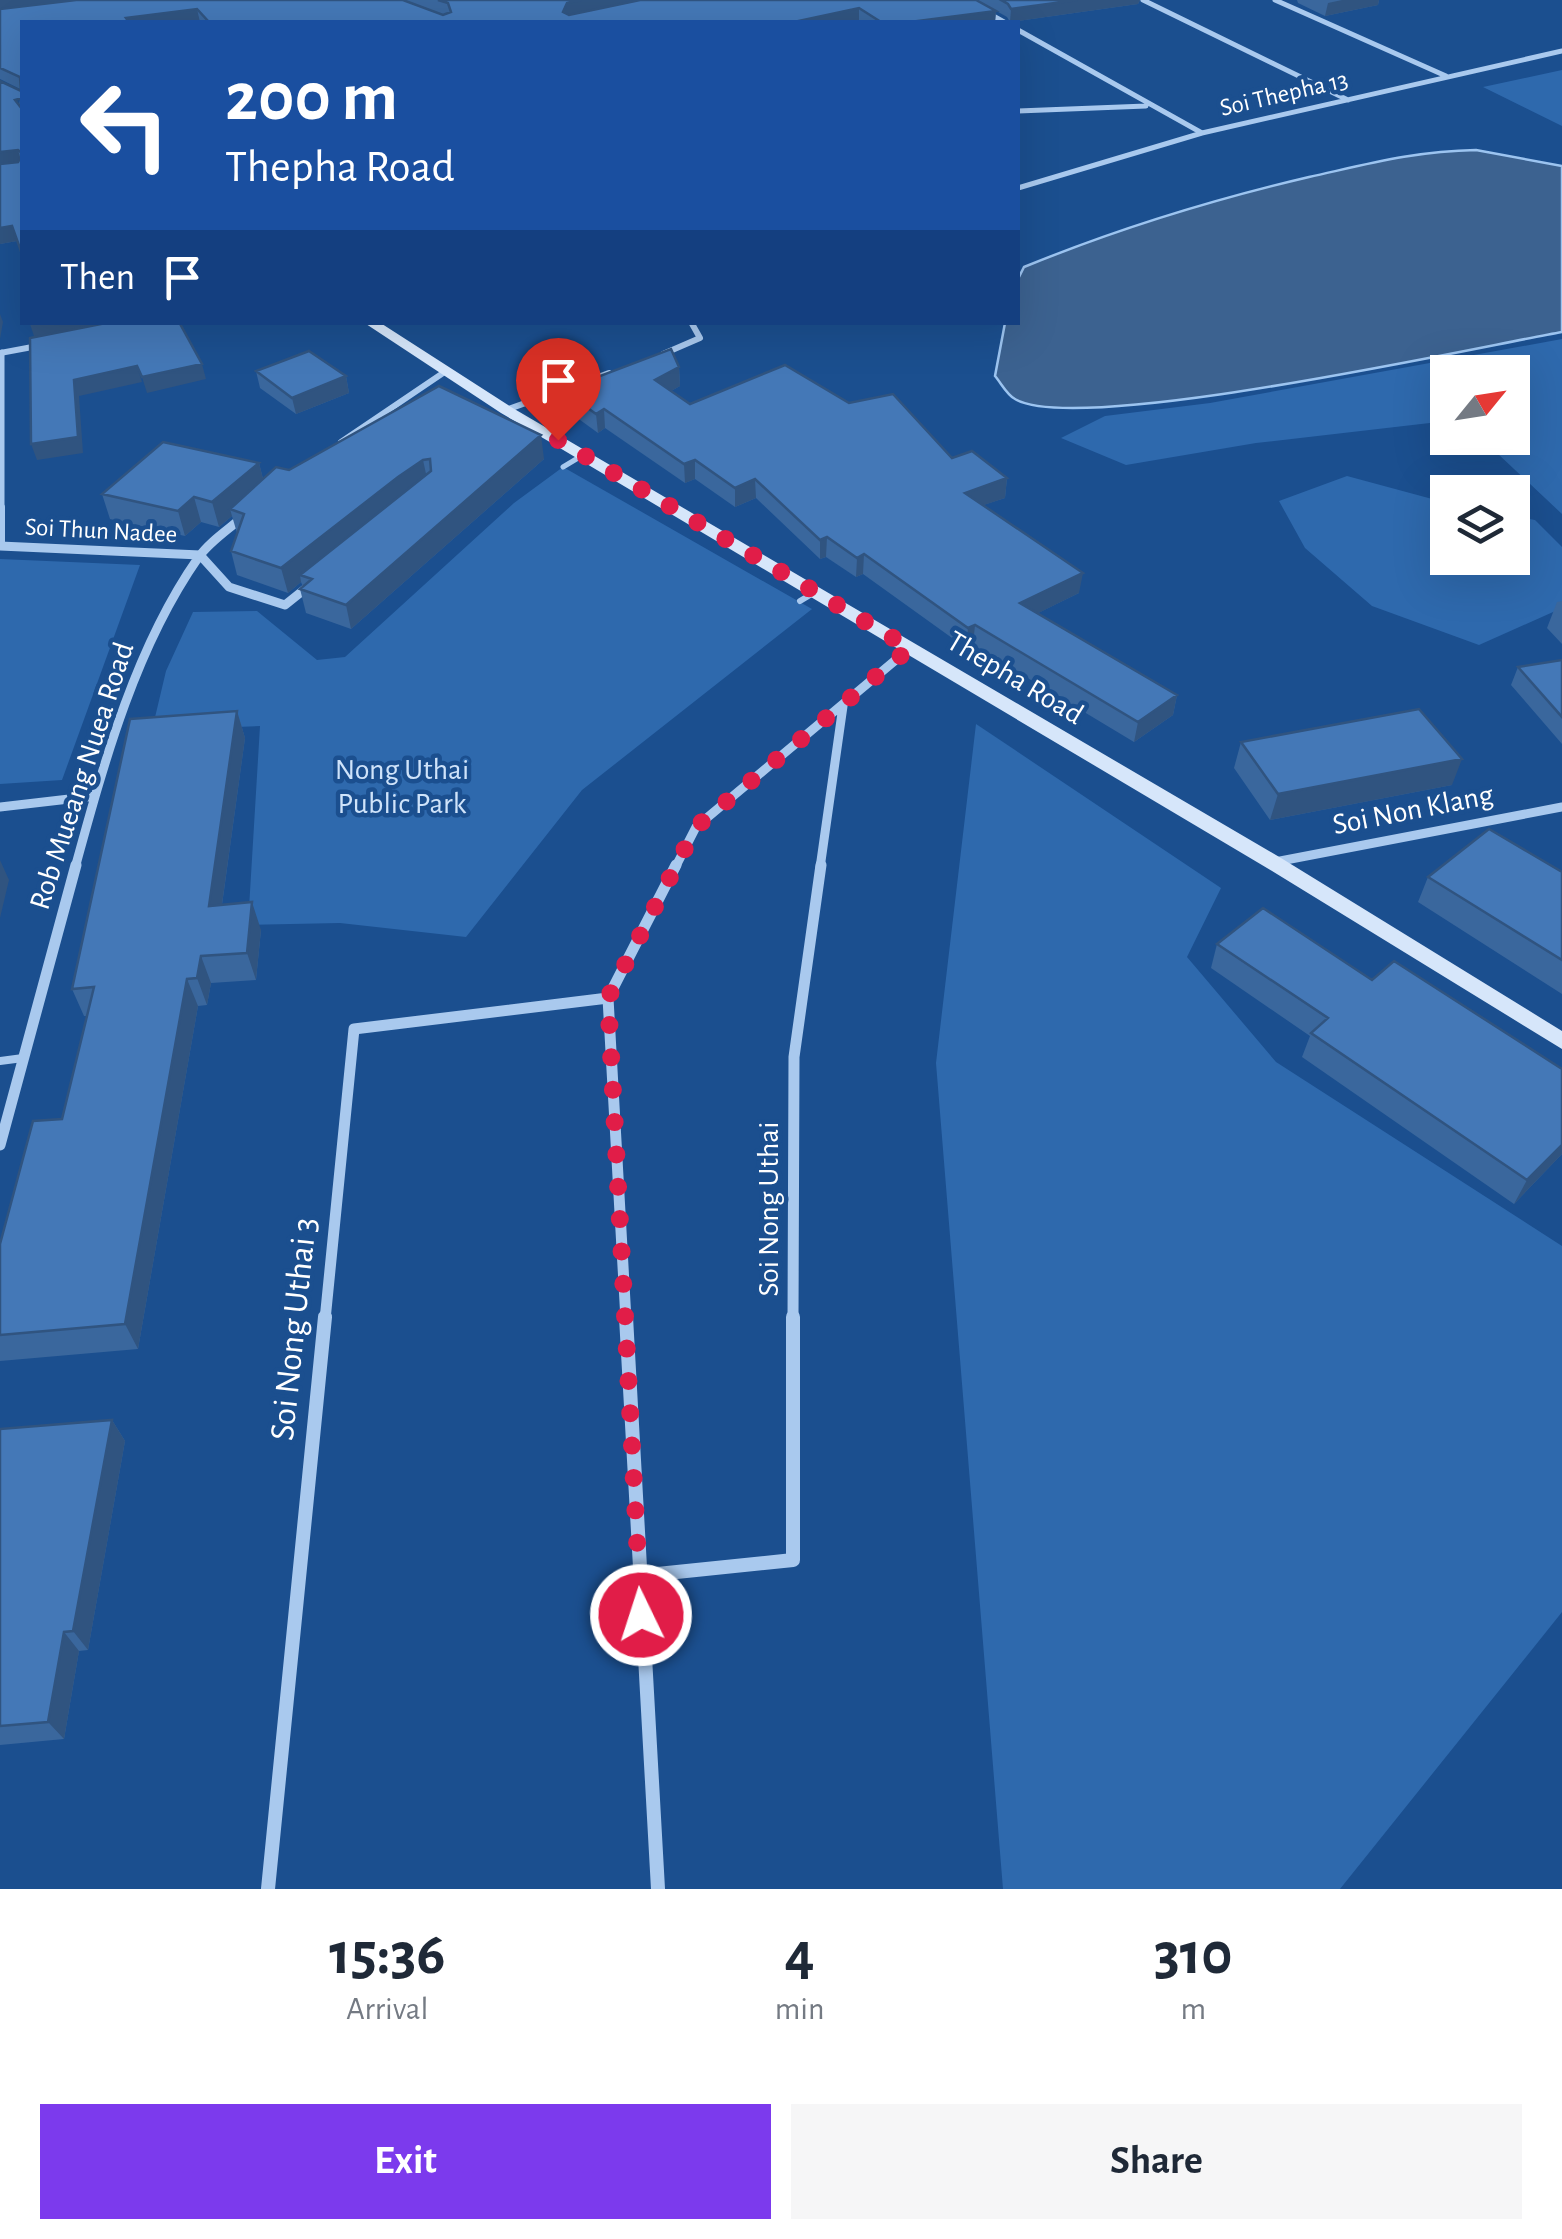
<!DOCTYPE html>
<style>
:root{--surface:#fff;--page:#f6f6f7;--text:#1f2937;--muted:#747a83;--accent:#7c3aed}
body{margin:0;font-family:"Alegreya Sans",sans-serif;background:var(--page);color:var(--text);height:100vh;display:flex;flex-direction:column;font-size:38px;white-space:nowrap}
*{box-sizing:border-box;margin:0}
p{font-size:32px;color:var(--muted)}
.icon{flex:none;width:55px;height:55px;fill:none;stroke:currentColor;stroke-width:2;stroke-linecap:round;stroke-linejoin:round}
.map{position:relative;height:1889px;overflow:hidden}
.sheet{display:flex;flex-direction:column;background:var(--surface);flex:1}
.sheet>*{flex:none}
.top-card{position:absolute;left:20px;top:20px;width:1000px;height:305px;border-radius:0px;box-shadow:0 10px 40px #0002;background:#1a4fa0;color:#fff;overflow:hidden}
.needle{width:65px;rotate:60deg}
.tools{position:absolute;left:1430px;top:355px;display:grid;gap:20px}
.tools a{display:grid;place-items:center;width:100px;height:100px;border-radius:0px;background:var(--surface);box-shadow:0 10px 40px #0002;font-size:50px}
.pin{position:absolute;display:grid;place-items:center;width:85px;height:85px;color:#fff;margin:-102px -42px;border-radius:50% 50% 50% 0;rotate:-45deg;box-shadow:0 0 10px #0007}
.pin .icon{rotate:45deg}
.me{position:absolute;width:110px;margin:-55px;rotate:356deg;stroke-linejoin:round;filter:drop-shadow(0 0 8px #0008)}
.turn{display:flex;align-items:center;gap:35px;height:210px;padding:0 40px;font-size:45px}
.turn .icon{width:130px;height:130px;stroke-width:2.5}
.turn b{display:block;font-size:70px;line-height:85px}
.then{display:flex;align-items:center;height:95px;padding:0 40px;background:#0003;gap:20px;font-size:38px}
.eta{display:flex;justify-content:space-evenly;align-items:center;height:170px;text-align:center}
.eta b{font-size:60px;font-weight:700;line-height:70px}
.primary-button{display:flex;gap:20px;margin-top:auto;padding:20px 40px}
.primary-button a{flex:1;height:115px;border-radius:0px;background:var(--accent);color:#fff;font-size:40px;font-weight:700;line-height:115px;text-align:center}
.primary-button a+a{background:var(--page);color:var(--text)}
.map>svg:first-child{display:block}
</style>
<div class="map">
<svg width="1562" height="1889" viewBox="0 0 1562 1889">
<rect width="100%" height="100%" fill="#1b4f8f"/>
<path fill="#2e69ad" d="M1562,70V126L1483,87Z
M1562,339V514L1481,438H1512V372H1448L1447,421L1256,443L1126,465L1061,438L1105,416L1210,403Z
M563,467L812,609L582,790L466,937L340,923L248,925L260,726L152,730L166,671L193,612L257,611L317,660L345,657L514,503Z
M1347,476L1447,503L1448,558H1512L1513,516L1535,520L1562,547V608L1479,645L1372,606L1305,548L1279,501Z
M0,559L140,565L62,780L0,784Z
M976,724L1221,888L1187,957L1276,1062L1562,1246V1612L1340,1889H1003L936,1063Z"/>
<path fill="#3c6290" stroke="#9cc4f0" stroke-width="2.5" d="M1476,150L1562,166V332C1472,348 1077,436 1015,399C1007,395 1001,383 995,376L1005,323L1018,322V279L1024,267C1117,229 1211,200 1309,177C1368,164 1415,151 1476,150Z"/>
<g fill="none" stroke-linecap="round" stroke-linejoin="round">
<path stroke="#a9c9ee" stroke-width="5" d="M2,352V510
M563,467L583,455"/>
<path stroke="#a9c9ee" stroke-width="6" d="M2,507V546
M800,601L815,592"/>
<path stroke="#a9c9ee" stroke-width="8" d="M0,1061L23,1058"/>
<path stroke="#a9c9ee" stroke-width="5" d="M965,0L1004,22
M1143,0L1348,100
M1275,0L1446,76
M1018,30L1202,133
M1018,111L1146,106
M1018,188L1202,133L1562,51"/>
<path stroke="#a9c9ee" stroke-width="6" d="M0,353L43,345
M663,354L700,338L691,322
M506,410L609,373
M341,442L446,371"/>
<path stroke="#a9c9ee" stroke-width="9" d="M0,546L200,555L229,587L285,605L310,585
M0,807L95,796
M1275,862L1562,807
M75,868C104,763 135,648 198,558C209,542 229,529 244,516
M675,868L696,827L910,648
M820,868L843,706"/>
<path stroke="#a9c9ee" stroke-width="11" d="M0,1145L76,865
M325,1320L354,1029L608,998
M626,1320L608,998L676,865
M793,1320L794,1057L821,865"/>
<path stroke="#a9c9ee" stroke-width="14" d="M626,1317L658,1889
M638,1576L793,1560V1317
M268,1889L325,1317"/>
<path fill="#d6e6fa" fill-rule="evenodd" d="M363,322H379L511,407L1281,858L1562,1031V1049L1267,868L501,413Z"/>
</g>
<path fill="#3a679d" d="M0,0H1140L1138,4L1010,22L1007,17L986,5L996,11L995,22H862L859,21L852,22H22V255L17,241L0,244L21,91L20,89L0,79Z
M1297,0H1379L1378,5L1325,16L1298,3Z
M679,367L680,386L671,391L690,404L849,403L952,458L1007,478L1005,498L983,505L1079,593L1038,613L1177,695L1173,715L1134,742L973,645L966,648L863,574L856,577L826,557L820,559L756,498L735,507L695,479L685,483L605,428L598,433L565,409L563,390Z
M256,371L346,376L349,393L296,414L260,388Z
M439,386L544,459L351,629L306,613L300,589L303,587L301,582L288,593L237,575L231,551L237,533L232,516L219,527L201,522L185,536L110,519L102,494L259,463L263,479L289,470Z
M1562,601V644L1547,628L1557,602Z
M1562,660V744L1511,685L1518,667Z
M237,711L245,738L222,905L261,930L256,980L211,983L207,1005L198,1006L138,1349L0,1361V1244L62,1119L87,1016H84L72,989Z
M1241,742L1452,785L1270,820L1234,768Z
M1562,872V994L1418,902L1428,877Z
M1217,944L1372,980L1562,1154L1514,1204L1302,1057L1310,1036L1211,968Z
M112,1420L125,1441L88,1650L79,1651L64,1739L0,1745V1429Z"/>
<path fill="#305480" d="M0,0H99L0,11Z
M581,0H641L565,22L563,12L567,3Z
M1077,0H1140L1138,4L1010,22L1011,9Z
M1342,0H1379L1378,5L1325,16L1328,3Z
M859,8V21L852,22H794Z
M197,9L200,22H128L126,18Z
M996,11L995,22H910Z
M18,150L22,164L0,167V152Z
M12,226L17,241L0,244V228Z
M0,314L3,322L0,339Z
M37,322H123L35,339L30,324Z
M202,364L206,379L147,393L142,377Z
M137,366L142,382L79,396L83,453L37,460L31,444L74,380Z
M679,367L680,386L657,399L655,380Z
M346,376L349,393L296,414L292,398Z
M604,409L605,428L598,433L596,414Z
M541,435L544,459L351,629L346,605Z
M423,460L428,483L300,575L301,582L288,593L281,568L398,477Z
M695,460V479L685,483L684,464Z
M259,463L265,487L230,509L232,516L219,527L212,502Z
M1007,478L1005,498L963,512L965,493Z
M755,479L756,498L735,507V488Z
M194,497L201,522L185,536L178,511Z
M827,537L826,557L820,559V540Z
M864,554L863,574L856,577L857,558Z
M1083,573L1079,593L1018,623L1020,603Z
M975,625L973,645L966,648L968,628Z
M1177,695L1173,715L1134,742L1138,722Z
M237,711L245,738L218,933L209,906Z
M1462,759L1452,785L1270,820L1278,794Z
M0,860L9,880L0,918Z
M252,902L261,930L256,980L247,953Z
M201,956L211,983L207,1005L197,978Z
M187,979L198,1006L138,1349L125,1324Z
M1562,1145V1154L1514,1204L1527,1180Z
M112,1420L125,1441L88,1650L73,1631Z
M64,1632L79,1651L64,1739L48,1722Z"/>
<path fill="#4478b7" stroke="#305480" stroke-width="2.5" d="M76,0H403L443,15L451,12L448,3L438,0H581L567,3L563,12L569,15L640,0H976L996,11L910,22H881L859,8L794,22H209L197,9L126,18L129,22H22V98L15,100L22,109V153L18,150L0,152V81L21,91L20,77L0,68V9Z
M1001,0H1077L1011,9L1008,4Z
M22,155V254L12,226L0,228V164L18,162Z
M111,322H179L202,364L142,377L137,366L74,380L78,437L31,444L30,338Z
M671,349L679,367L655,380L690,404L785,365L849,403L893,394L952,458L972,451L1007,478L965,493L1083,573L1020,603L1177,695L1138,722L975,625L968,628L864,554L857,558L827,537L820,540L755,479L735,488L695,460L684,464L604,409L596,414L563,390Z
M309,351L346,376L292,398L256,371Z
M439,386L541,435L346,605L300,589L312,579L300,575L431,471L430,459L423,460L398,477L281,568L231,551L244,514L230,509L276,467L289,470Z
M163,442L259,463L212,502L194,497L178,511L102,494Z
M1562,660V717L1518,667Z
M1419,709L1462,759L1278,794L1241,742Z
M237,711L209,906L252,902L247,953L201,956L197,978L187,979L125,1324L0,1335V1244L33,1121L62,1119L94,987L72,989L130,719Z
M1489,829L1562,872V960L1428,877Z
M1263,908L1372,980L1394,961L1562,1069V1145L1527,1180L1311,1033L1328,1018L1217,944Z
M112,1420L73,1631L64,1632L48,1722L0,1726V1429Z"/>
<g fill="none" stroke-linecap="round" stroke-linejoin="round">
<path stroke="#e11d48" stroke-width="18" stroke-dasharray="0 32.4" d="M558,440L910,648L696,827L608,998L641,1615"/>
</g>
<g text-anchor="middle" dominant-baseline="central" stroke-width="9" stroke-linejoin="round" paint-order="stroke">
<g font-size="25" fill="#fff" stroke="#1b4f8f">
<text transform="translate(1284 94) rotate(-13)">Soi Thepha 13</text>
<text transform="translate(101 531) rotate(3)">Soi Thun Nadee</text>
</g>
<g font-size="30" fill="#fff" stroke="#1b4f8f">
<text transform="translate(1015 678) rotate(31)">Thepha Road</text>
<text transform="translate(82 776) rotate(-72)">Rob Mueang Nuea Road</text>
<text transform="translate(1413 810) rotate(-11)">Soi Non Klang</text>
<text transform="translate(769 1209) rotate(-90)">Soi Nong Uthai</text>
</g>
<g font-size="30" fill="#cfe3fa" stroke="#1b4f8f">
<text x="402" y="770">Nong Uthai<tspan x="402" dy="34">Public Park</tspan></text>
</g>
<g font-size="35" fill="#fff" stroke="#1b4f8f">
<text transform="translate(294 1329) rotate(-84)">Soi Nong Uthai 3</text>
</g>
</g>
</svg>
<div class="tools">
<a><svg class="needle" viewBox="-14 -14 28 28"><path d="M0-13l5 13h-10z" fill="#e53935"/><path d="M0 13l5-13h-10z" fill="#747a83"/></svg></a>
<a><svg class="icon" aria-label="layers" viewBox="0 0 24 24"><path d="M12 4l9 5-9 5-9-5zM3 14l9 5 9-5"/></svg></a>
</div>
<div class="pin" style="left:558px;top:440px;background:#d93025"><svg class="icon" aria-label="arrive" viewBox="0 0 24 24"><path d="M6 21V4h12l-3 4 3 4H6"/></svg></div>
<svg class="me" style="left:641px;top:1615px" viewBox="-20 -20 40 40"><circle r="17" fill="#e11d48" stroke="#fff" stroke-width="3"/><path d="M0-11L8 9 0 5-8 9z" fill="#fff"/></svg>
<div class="top-card">
<div class="turn"><svg class="icon" aria-label="left" viewBox="0 0 24 24"><path d="M17 20v-9H6M10 6l-5 5 5 5"/></svg><div><b>200 m</b>Thepha Road</div></div>
<div class="then">Then<svg class="icon" aria-label="arrive" viewBox="0 0 24 24"><path d="M6 21V4h12l-3 4 3 4H6"/></svg></div>
</div>
</div>
<section class="sheet">
<div class="eta">
<div><b>15:36</b><p>Arrival</p></div>
<div><b>4</b><p>min</p></div>
<div><b>310</b><p>m</p></div>
</div>
<div class="primary-button"><a>Exit</a><a>Share</a></div>
</section>
